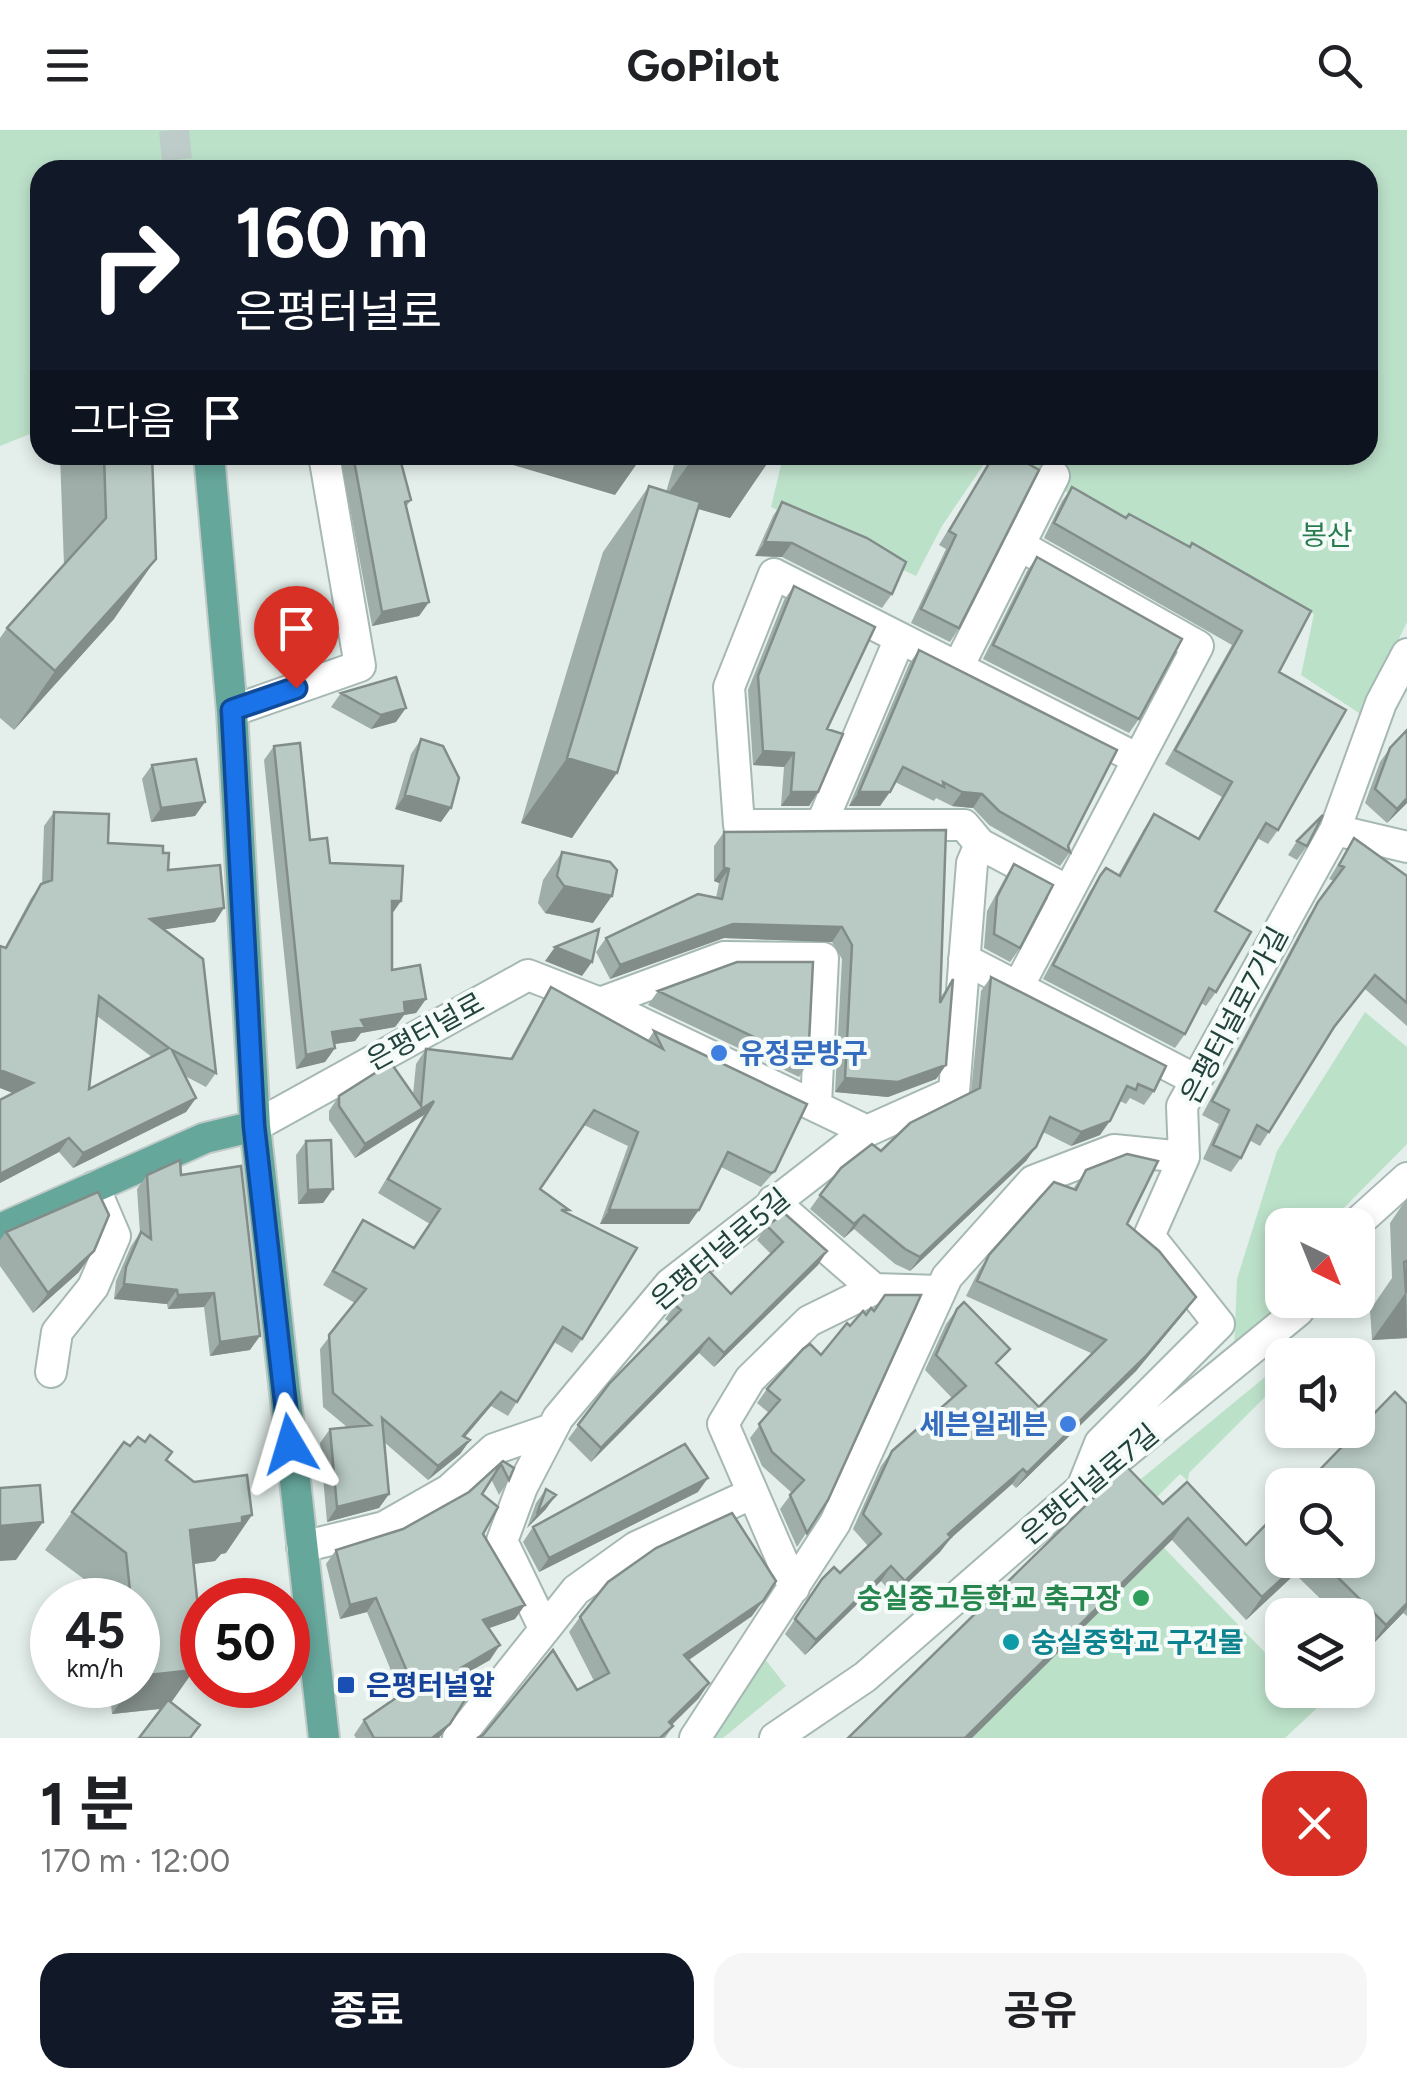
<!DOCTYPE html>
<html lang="ko">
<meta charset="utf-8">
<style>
:root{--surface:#fff;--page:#f6f6f6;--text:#202124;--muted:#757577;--accent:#111827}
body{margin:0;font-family:Figtree,"Noto Sans KR",sans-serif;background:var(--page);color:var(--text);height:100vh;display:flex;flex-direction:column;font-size:38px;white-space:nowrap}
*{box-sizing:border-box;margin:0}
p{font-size:32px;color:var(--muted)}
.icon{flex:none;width:55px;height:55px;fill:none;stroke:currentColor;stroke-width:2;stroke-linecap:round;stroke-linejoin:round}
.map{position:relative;height:1608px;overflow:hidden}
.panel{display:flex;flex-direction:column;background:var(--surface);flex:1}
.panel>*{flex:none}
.top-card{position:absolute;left:30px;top:30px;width:1348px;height:305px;border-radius:30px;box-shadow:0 5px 15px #0003;background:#111827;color:#fff;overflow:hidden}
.needle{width:65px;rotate:137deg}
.tools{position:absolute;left:1265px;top:1078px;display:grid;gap:20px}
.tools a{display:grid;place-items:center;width:110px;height:110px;border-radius:20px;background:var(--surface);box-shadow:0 5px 15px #0003;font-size:50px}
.speed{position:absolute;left:30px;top:1448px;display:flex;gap:20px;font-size:50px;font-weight:700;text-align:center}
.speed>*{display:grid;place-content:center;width:130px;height:130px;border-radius:50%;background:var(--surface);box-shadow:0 5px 15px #0003;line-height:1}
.speed small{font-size:25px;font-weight:400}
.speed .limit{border:15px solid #d22;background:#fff;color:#111}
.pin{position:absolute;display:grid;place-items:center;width:85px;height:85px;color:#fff;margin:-102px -42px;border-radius:50% 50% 50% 0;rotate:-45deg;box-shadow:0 0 10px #0007}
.pin .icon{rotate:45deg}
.me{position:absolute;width:110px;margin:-55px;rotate:353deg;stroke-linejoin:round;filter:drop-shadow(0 0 8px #0008)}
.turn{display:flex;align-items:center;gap:35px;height:210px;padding:0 40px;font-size:45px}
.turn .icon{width:130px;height:130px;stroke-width:2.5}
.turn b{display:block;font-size:70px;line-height:85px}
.then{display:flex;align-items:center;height:95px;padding:0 40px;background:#0003;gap:20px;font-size:38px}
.round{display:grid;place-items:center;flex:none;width:105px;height:105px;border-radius:30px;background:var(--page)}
.headline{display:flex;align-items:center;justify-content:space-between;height:170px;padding:0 40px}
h1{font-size:60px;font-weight:700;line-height:75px}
.action{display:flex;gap:20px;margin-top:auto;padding:20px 40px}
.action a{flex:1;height:115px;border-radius:30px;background:var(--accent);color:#fff;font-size:40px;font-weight:700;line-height:115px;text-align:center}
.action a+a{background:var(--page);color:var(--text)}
header{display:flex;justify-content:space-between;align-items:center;height:130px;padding:0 40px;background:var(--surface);font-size:45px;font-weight:700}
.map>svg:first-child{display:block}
</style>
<header><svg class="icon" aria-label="menu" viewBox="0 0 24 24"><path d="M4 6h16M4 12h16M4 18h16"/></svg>GoPilot<svg class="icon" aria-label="search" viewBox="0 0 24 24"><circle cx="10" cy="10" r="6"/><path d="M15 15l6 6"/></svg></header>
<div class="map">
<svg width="1407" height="1608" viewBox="0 0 1407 1608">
<rect width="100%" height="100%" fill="#e4efeb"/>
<path fill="#bce1c9" d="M0,0H1407V492L1362,585L1301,545L1314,484C1208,444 1103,392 1013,325H1368V40H40V300L0,316Z
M758,325H990L942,396L916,446L771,377L781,335Z
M1365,882L1407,917V1014L1327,1095H1282V1170L1234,1220L1237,1149L1277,1021Z
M1282,1233V1250L1189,1343L1188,1351L1180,1344L1157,1367L1141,1349Z
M1143,1396L1282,1540V1560H1302L1318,1577L1285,1608H925Z
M765,1529L786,1556L723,1608H706Z"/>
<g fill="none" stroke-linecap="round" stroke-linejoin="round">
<path stroke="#bdccc8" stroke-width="30" stroke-dasharray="30 15" stroke-linecap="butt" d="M174,0L178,40"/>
<defs>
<path id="minor" d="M957,539L1054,346
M232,581L360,536L324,325
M821,695L900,508
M1335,700L1407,717
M1068,761L980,714L964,695H739L729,557L774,444L1138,629
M964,829L1196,950
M1018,857L1198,516L1019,415
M600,873L724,827L823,828L816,975
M255,996L528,845L600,873L867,1001
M773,1071L874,1159
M1355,1095L1407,1048
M51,1242L57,1202L93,1157L115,1106L94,1057
M1082,1358L1100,1313L1219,1194L1149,1106L1184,1027L1182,976L1335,700L1381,573L1407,524
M302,1417L384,1397L449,1360L494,1319L552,1299
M794,1458L723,1294L750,1249L809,1191L874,1159L940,1161
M543,1496L502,1411L522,1357L558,1288L670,1154L867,1001L954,962L972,733L980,714
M458,1608L576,1460L636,1417L751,1364
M695,1608L835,1393L947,1147L1033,1051L1114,1020L1184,1027
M775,1608L865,1547L1082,1358L1298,1181L1305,1170"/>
<path id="major" d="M209,325L232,581L255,996L324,1608
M0,1099L205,1008L255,996"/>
</defs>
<use href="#minor" stroke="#a6b8b3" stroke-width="34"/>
<use href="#major" stroke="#c1cac8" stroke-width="34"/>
<use href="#minor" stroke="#fff" stroke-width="30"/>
<use href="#major" stroke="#66a79c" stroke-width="30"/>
</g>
<path fill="#9faea9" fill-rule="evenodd" d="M60,325H152L114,489L14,600L0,588V508L7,498L64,435Z
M340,325H399L411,370L406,377L429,472L419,486L372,496Z
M677,325H772L730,388L698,379L572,708L521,693L603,422L649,356L666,362Z
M994,325H1013L959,498L950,512L911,493L946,419L939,415Z
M1072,357L1126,388L1189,417L1279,542L1278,700L1268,714L1257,708L1215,781L1216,862L1206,876L1201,873L1185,904L1175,918L1043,849L1090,761L1106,738L1118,745L1144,699L1154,684L1198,708L1222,667L1165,634L1232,515L1044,408L1062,371Z
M782,372L892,464L882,478L782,427L755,426L773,386Z
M1037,427L1139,589L1129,603L983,529L1027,441Z
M794,456L827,599L818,662L809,676H781L784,637L753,635L748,560L784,470Z
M919,520L1068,716L1070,722L1060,736L989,695L973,678L952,676L936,668L934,671L895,652L880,676H849L909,534Z
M341,563L396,592L371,599L331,577Z
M421,609L441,692L395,679L411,624Z
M274,616L310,710L330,733L401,771L392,784V840L426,869L416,883L404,885L395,897L361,903L355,911L334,914L335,918L325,932L296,939L264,630Z
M1390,618L1407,673L1387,693L1365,673L1380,632Z
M152,635L205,672L195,686L151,692L142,649Z
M54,682L108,713L163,723L168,740L215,792L164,799L216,943L206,957L185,946L196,968L186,982L73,1038L59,1022L0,1053V970L13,963L0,958V816L5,817L31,768L42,754L44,696ZM97,886L152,927L89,959Z
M724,702L940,868L953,849L946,935L936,949L888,967L835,962L842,829L832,812L724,808L610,849L596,822L606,808L716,768L719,753L714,751V716Z
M1354,708L1407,746V896L1365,859L1329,905L1260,1016L1249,1010L1241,1028L1231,1042L1203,1029L1219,994L1202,985L1308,787L1334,751L1329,749Z
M1297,711L1307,716L1297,730L1288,725Z
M562,722L593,793L545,783L538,773L543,750Z
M1014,734L1020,818L1010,832L984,818L987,781L1005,748Z
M991,847L1154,961L1144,975L1130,968L1126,974L1120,971L1100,1005L1071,1016L1043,1002L1036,1017L1026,1031L910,1141L895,1134L854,1099L844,1108L810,1079L820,1065L881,1021L971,962L981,861Z
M551,857L648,910L654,901L775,1041L761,1057L721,1037L689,1094H600L628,1016L584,995L540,1059L567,1083L582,1209L572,1223L554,1212L508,1286L491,1276L465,1306L470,1310L460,1324L428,1350L384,1312L389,1364L379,1378L327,1392L320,1313L330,1299L347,1297L323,1277L320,1219L355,1173L323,1155L363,1090L414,1118L430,1094L378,1063L424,985L355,1028L329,990V981L339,966L413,965L416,934L426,919L510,929L542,871Z
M658,861L808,933L799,947L648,875Z
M306,1011L333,1059L323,1073L298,1074L296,1025Z
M1086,1040L1127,1094L1185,1182L1136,1241L1016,1358L1012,1354L950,1409L940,1422L894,1466L881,1451L805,1525L785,1504L822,1449L840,1443L868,1416L853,1399L881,1336L892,1321L952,1268L925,1240L946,1194L957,1179L998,1235L1039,1277L1093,1224L966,1166L979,1140L989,1125L1073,1059Z
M147,1045H181L250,1220L210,1226L204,1177L168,1179L167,1174L114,1169L116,1151L131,1116L140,1103L137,1059Z
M1407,1068V1208L1372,1210L1370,1180L1392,1148L1390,1093Z
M767,1096L827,1121L818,1135L714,1237L699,1223L591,1332L568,1309L609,1254L669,1192L665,1189L675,1175L731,1164L771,1124L757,1110Z
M6,1102L79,1142L33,1183L0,1136V1110Z
M803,1219L828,1370L797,1417L780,1379L792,1363L762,1336L750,1308L769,1283L757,1273L767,1259Z
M1407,1274V1486L1403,1483L1370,1517L1358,1505V1485H1337L1295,1444L1246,1490L1172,1410L1163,1374L1246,1415L1282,1430H1358Z
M130,1316L166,1331L226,1423L221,1424L215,1431L194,1434L191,1510L194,1540L171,1573L200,1595L191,1608H139L161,1579L112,1584L109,1555H138V1470H101L100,1461L45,1420L72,1382Z
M503,1331L509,1350L499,1365L491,1349L482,1364L483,1404L515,1489L488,1498L490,1530L465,1544L450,1594L439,1608H356L354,1605L364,1590L401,1565L367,1482L340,1489L326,1434L336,1420L403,1399L469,1362Z
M546,1359V1379L527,1398L536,1373Z
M698,1362L539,1442L523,1412L533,1397Z
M752,1486L689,1530L699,1568L672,1595L673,1596L665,1608H477L594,1551L569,1502L580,1487Z"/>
<path fill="#828d89" d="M479,325H643L615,365Z
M695,325H759L771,328L730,388L664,369Z
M765,412L792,413L782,427L755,426Z
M156,429L114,489L14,600L55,541Z
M429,472L419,486L372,496L382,482Z
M406,578L396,592L371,599L381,585Z
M763,621L794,623L784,637L753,635Z
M567,628L617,643L572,708L521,693Z
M791,662H818L809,676H781Z
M859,662H890L880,676H849Z
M962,662L982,664L973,678L952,676Z
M405,665L451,678L441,692L395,679Z
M1407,668V673L1387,693L1397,679Z
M205,672L195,686L151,692L161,678Z
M724,737L729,739L719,753L714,751Z
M564,756L612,766L593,793L545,783Z
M392,771H401L391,785Z
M224,778L215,792L140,803L150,789Z
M733,794L842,797L832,812L724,808L610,849L620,835Z
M555,817L592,832L582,846L545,831Z
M426,869L416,883L404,885L395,897L361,903L355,911L322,916L332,902L404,872Z
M335,918L325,932L296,939L306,925Z
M946,935L936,949L888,967L835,962L845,948Z
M0,940L33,953L23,967L0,958Z
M196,968L186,982L73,1038L83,1023Z
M434,971L424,985L355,1028L365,1014Z
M1110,991L1100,1005L1071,1016L1081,1002Z
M69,1008L59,1022L0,1053V1044Z
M1036,1017L1026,1031L910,1141L920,1127Z
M333,1059L323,1073L298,1074L308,1060Z
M609,1080H699L689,1094H600Z
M864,1085L854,1099L844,1108L854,1094Z
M94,1121L79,1142L33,1183L48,1163Z
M827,1121L818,1135L714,1237L724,1223Z
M124,1154L177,1160L167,1174L114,1169Z
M1406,1162L1407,1208L1372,1210Z
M214,1163L204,1177L168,1179L178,1165Z
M1196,1167L1185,1182L1136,1241L1016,1358L1027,1343Z
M260,1206L250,1220L210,1226L220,1212Z
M709,1208L699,1223L591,1332L601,1318Z
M501,1262L491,1276L454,1320L463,1306Z
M470,1310L460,1324L428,1350L438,1336Z
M1023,1339L1012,1354L950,1409L940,1422L894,1466L905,1451L948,1404Z
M708,1348L698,1362L539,1442L549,1428Z
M389,1364L379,1378L327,1392L337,1377Z
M556,1365L546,1379L527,1398L537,1384Z
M252,1385L226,1423L221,1424L215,1431L164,1438L190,1400Z
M1188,1388L1172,1410L972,1608H965Z
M43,1392L16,1430L0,1431V1396Z
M1302,1430H1305L1295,1444L1246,1490L1262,1467Z
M891,1436L881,1451L805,1525L816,1510Z
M376,1468L367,1482L340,1489L350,1475Z
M763,1471L752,1486L674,1540L684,1525Z
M1407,1473V1478L1403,1483L1370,1517L1386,1495Z
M525,1475L515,1489L473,1504L483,1490Z
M200,1497L173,1535L190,1498Z
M500,1515L490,1530L451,1552L461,1538Z
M194,1540L167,1578L112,1584L132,1555H138L139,1546Z
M709,1553L699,1568L659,1607L669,1592Z
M450,1594L439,1608H432Z"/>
<path fill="#b9cac4" stroke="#828d89" stroke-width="2.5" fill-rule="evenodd" d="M104,325H152L156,429L55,541L7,498L106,388Z
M353,325H399L411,370L405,372L429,472L382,482Z
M994,325H1013L1039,340L959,498L921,479L956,405L949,401Z
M649,356L700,372L617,643L567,628Z
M1072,357L1126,388L1129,384L1190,417L1192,413L1311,481L1279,542L1346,580L1278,700L1266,693L1215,781L1251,802L1216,862L1209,858L1185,904L1053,835L1100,746L1106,738L1120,746L1154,684L1199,709L1232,652L1175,620L1242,501L1054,393Z
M782,372L867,408L906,432L892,464L792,413L765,412Z
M1037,427L1182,509L1139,589L993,515Z
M794,456L875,497L827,599L843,604L818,662H791L794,623L763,621L758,546Z
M919,520L1117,620L1068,716L1070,722L999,681L982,664L962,662L943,652L944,657L903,637L890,662H859Z
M396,547L406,578L381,585L341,563Z
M1407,600V668L1397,679L1375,659L1390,618Z
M421,609L443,616L459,648L451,678L405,665Z
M300,613L310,710L327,708L330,733L403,736L401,771H392V840L420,835L426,869L404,872L405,883L361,890L365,897L332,902L335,918L306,925L274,616Z
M196,629L205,672L161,678L152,635Z
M54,682L109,684L108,713L163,716V723H169L168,740L220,735L224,778L150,789L203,829L216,943L172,920L196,968L83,1023L69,1008L0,1044V970L33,953L0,940V816L6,818L41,754L52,750ZM99,866L169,918L89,959Z
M1323,685L1307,716L1297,711Z
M946,700L940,873L953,849L946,935L898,952L845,948L852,815L842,797L733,794L620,835L606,808L698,764L722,769L729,739L724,737V702Z
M1354,708L1407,746V873L1375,845L1334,897L1269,1002L1257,995L1241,1028L1213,1015L1229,980L1212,971L1318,772L1344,737L1339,735Z
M562,722L610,732L617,740L612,766L564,756L557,746Z
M1014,734L1053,755L1020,818L994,804L997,767Z
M599,799L592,832L555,817Z
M737,832H813L808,933L658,861Z
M991,847L1166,936L1154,961L1138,954L1136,960L1127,956L1110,991L1081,1002L1050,987L1036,1017L920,1127L905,1119L864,1085L854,1094L820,1065L841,1038L872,1014L881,1021L910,993L980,958Z
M551,857L663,919L654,901L807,974L775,1041L771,1043L728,1022L699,1080H609L638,1002L594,980L540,1059L569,1080H561L637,1118L582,1209L563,1197L517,1272L501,1262L463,1306L470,1310L438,1336L382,1288L389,1364L337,1377L330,1299L371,1295L333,1263L329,1205L366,1159L333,1141L363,1090L414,1118L440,1079L388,1049L434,971L365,1014L339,976V966L391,933L421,976L426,919L512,929Z
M331,1010L333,1059L308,1060L306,1011Z
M1127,1024L1158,1031L1127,1094L1159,1121L1196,1167L1146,1226L1027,1343L1023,1339L948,1404L951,1407L905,1451L891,1436L816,1510L795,1489L822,1449L834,1437L840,1443L881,1404L863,1384L892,1321L966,1256L936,1225L957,1179L964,1172L1010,1219L996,1233L1039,1277L1106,1210L977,1151L989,1125L1054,1052L1076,1060L1086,1040Z
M180,1030L181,1045L241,1036L260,1206L220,1212L214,1163L178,1165L177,1160L124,1154L126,1137L141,1102L151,1109L147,1045Z
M98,1062L109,1085L94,1121L48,1163L6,1102Z
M784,1083L827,1121L724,1223L709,1208L601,1318L578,1295L609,1254L681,1180L675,1175L693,1153L709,1141L731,1164L783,1112L767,1096Z
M1407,1131V1162H1406L1404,1132Z
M885,1165H921L828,1370L807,1403L790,1365L804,1350L772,1322L759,1294L780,1270L767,1259L803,1219L810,1214L821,1225L847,1193L850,1196L863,1181L866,1185L871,1178L874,1181Z
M1395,1262L1407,1274V1473L1386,1495L1320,1430H1358V1355H1305Z
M150,1305L172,1322L166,1330L194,1352L247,1345L252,1385L242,1387V1393L190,1400L200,1497L190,1498L194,1540L139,1546L138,1470H131L126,1423L72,1382L124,1312L130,1316L138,1307L145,1312Z
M685,1314L708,1348L549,1428L533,1397Z
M503,1331L514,1338L509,1350L501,1334L482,1364L498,1377L483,1404L525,1475L483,1490L500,1515L461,1538L473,1557L450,1594L432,1608H374L364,1590L412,1557L411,1551L376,1468L350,1475L336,1420L403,1399L469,1362Z
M1126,1336L1163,1374L1187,1352L1246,1415L1282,1378V1430H1302L1262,1467L1188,1388L965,1608H848Z
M40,1355L43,1392L0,1396L2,1414H0V1358Z
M546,1359L556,1365L537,1384Z
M732,1383L776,1451L763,1471L684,1525L709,1553L669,1592L673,1596L660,1608H477L483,1605L553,1520L577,1560L609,1543L580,1487L608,1452L656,1418Z
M168,1570L200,1595L190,1608H139Z"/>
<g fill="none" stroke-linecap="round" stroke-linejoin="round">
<defs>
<path id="route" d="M290,1314L254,996L232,580L296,558"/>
</defs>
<use href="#route" stroke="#114b97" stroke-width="25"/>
<use href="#route" stroke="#1a73e8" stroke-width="18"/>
</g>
<g fill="#3f7fe0" stroke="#f5fbf8" stroke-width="4">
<circle cx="719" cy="923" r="10"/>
<circle cx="1068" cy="1294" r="10"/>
</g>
<circle fill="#2e9e5b" stroke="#f5fbf8" stroke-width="4" cx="1141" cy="1468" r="10"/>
<circle fill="#0f9aa8" stroke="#f5fbf8" stroke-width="4" cx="1011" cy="1512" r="10"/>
<rect fill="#1a4fb4" stroke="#f5fbf8" stroke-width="4" x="336" y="1545" width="20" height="20" rx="5"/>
<g text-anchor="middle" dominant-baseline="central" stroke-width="8" stroke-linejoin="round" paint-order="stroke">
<g font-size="28" fill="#297c50" stroke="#f5fbf8">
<text x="1327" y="405">봉산</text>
</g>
<g font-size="28" fill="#22423c" stroke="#f5fbf8">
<text transform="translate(1234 885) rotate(-62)">은평터널로7가길</text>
<text transform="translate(425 901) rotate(-29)">은평터널로</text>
<text transform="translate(720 1119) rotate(-40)">은평터널로5길</text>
<text transform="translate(1089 1354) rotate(-40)">은평터널로7길</text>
</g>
<g font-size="28" font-weight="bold" fill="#366cbe" stroke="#f5fbf8" text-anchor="start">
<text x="739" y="923">유정문방구</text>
<text x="1048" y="1294" text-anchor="end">세븐일레븐</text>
</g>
<g font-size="28" font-weight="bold" fill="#27864d" stroke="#f5fbf8" text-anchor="end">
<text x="1121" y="1468">숭실중고등학교 축구장</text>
</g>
<g font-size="28" font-weight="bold" fill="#0d838f" stroke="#f5fbf8" text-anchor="start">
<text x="1031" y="1512">숭실중학교 구건물</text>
</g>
<g font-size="28" font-weight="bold" fill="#164399" stroke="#f5fbf8" text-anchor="start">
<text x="366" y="1555">은평터널앞</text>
</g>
</g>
</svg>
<div class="tools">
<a><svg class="needle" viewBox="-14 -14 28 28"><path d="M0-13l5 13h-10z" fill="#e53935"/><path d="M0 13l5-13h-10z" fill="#757577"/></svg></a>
<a><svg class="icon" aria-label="sound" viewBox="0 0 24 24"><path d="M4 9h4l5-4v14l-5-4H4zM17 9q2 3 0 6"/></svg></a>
<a><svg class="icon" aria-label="search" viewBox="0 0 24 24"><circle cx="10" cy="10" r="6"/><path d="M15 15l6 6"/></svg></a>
<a><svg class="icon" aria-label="layers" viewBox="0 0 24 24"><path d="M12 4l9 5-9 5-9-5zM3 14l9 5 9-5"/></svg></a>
</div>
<div class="speed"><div>45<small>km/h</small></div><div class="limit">50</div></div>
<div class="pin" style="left:296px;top:558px;background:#d93025"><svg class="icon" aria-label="arrive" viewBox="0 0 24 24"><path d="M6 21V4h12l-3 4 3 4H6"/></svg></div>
<svg class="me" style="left:290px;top:1314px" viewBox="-20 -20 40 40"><path d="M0-17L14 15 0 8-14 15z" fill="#1a73e8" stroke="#fff" stroke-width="4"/></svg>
<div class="top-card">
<div class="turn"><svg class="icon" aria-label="right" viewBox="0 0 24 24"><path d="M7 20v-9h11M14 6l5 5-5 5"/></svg><div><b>160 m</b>은평터널로</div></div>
<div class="then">그다음<svg class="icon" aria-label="arrive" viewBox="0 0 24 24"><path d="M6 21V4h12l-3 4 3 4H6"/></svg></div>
</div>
</div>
<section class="panel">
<div class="headline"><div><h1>1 분</h1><p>170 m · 12:00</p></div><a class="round" style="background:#d93025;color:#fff"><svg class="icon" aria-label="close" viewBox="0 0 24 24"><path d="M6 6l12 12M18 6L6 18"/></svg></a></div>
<div class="action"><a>종료</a><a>공유</a></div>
</section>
